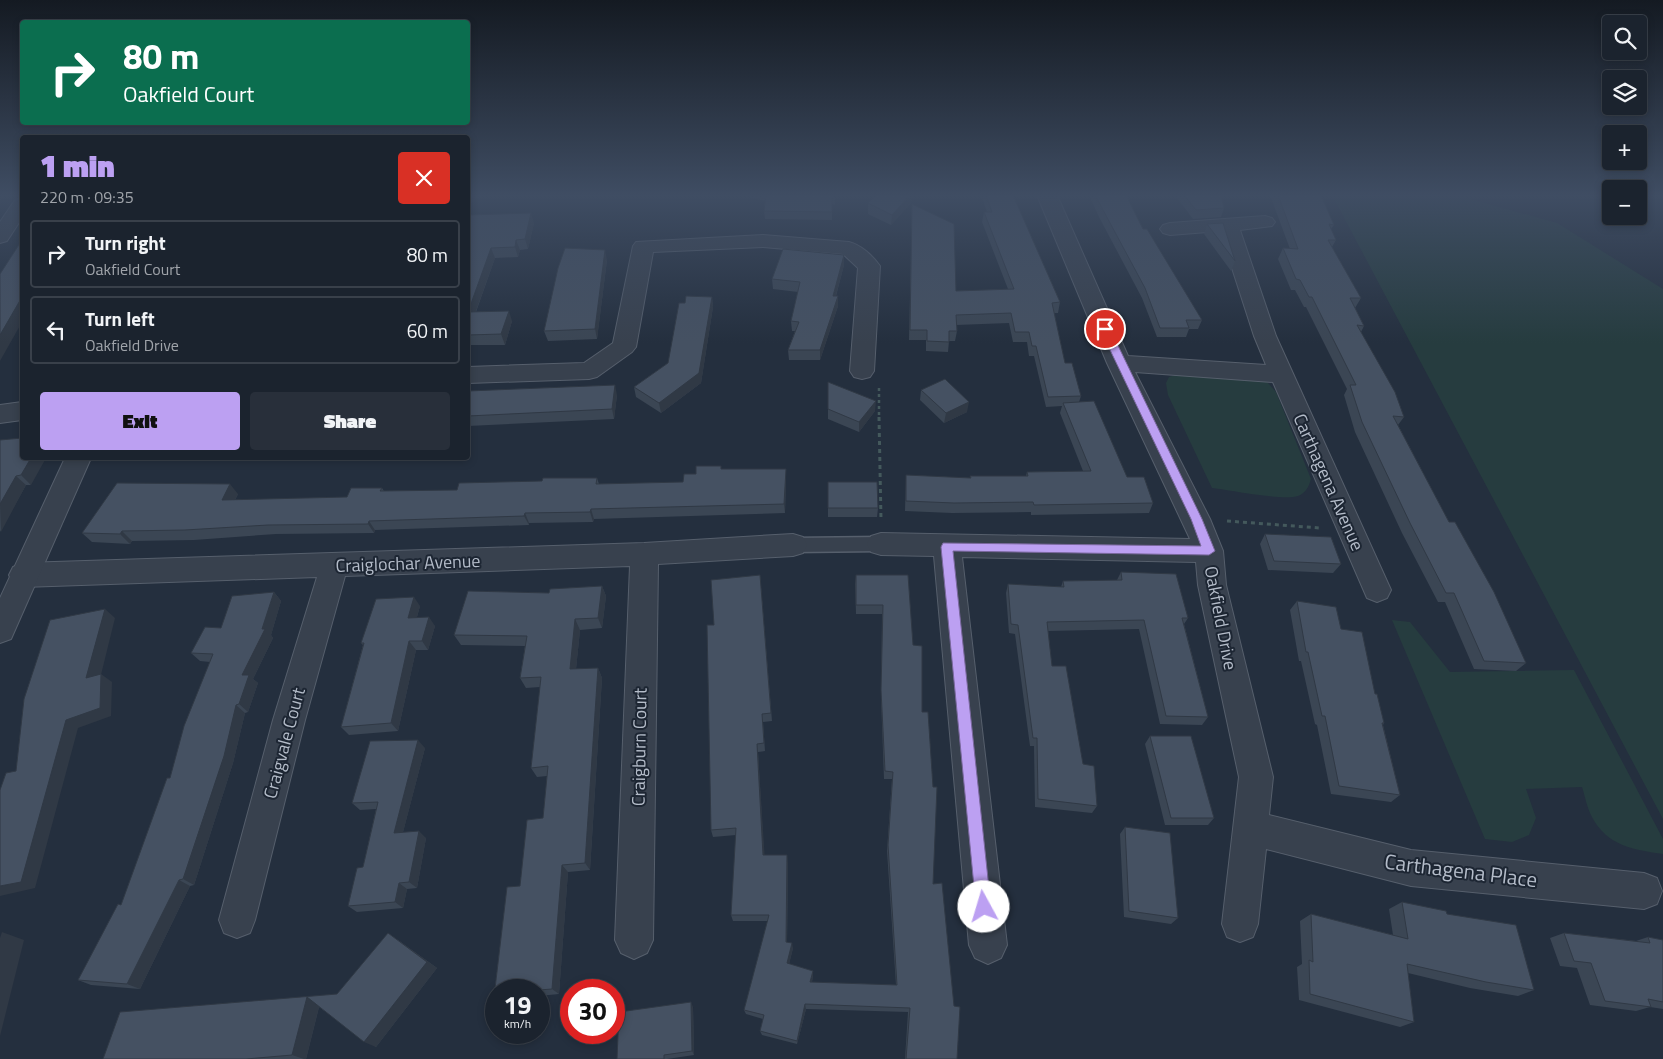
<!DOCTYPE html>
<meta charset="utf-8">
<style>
:root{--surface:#1b232e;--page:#282f3a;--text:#f1f3f6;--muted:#a0a4aa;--line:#39404a;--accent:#bca0f2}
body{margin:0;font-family:"Titillium Web",sans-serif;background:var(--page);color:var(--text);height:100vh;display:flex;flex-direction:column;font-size:19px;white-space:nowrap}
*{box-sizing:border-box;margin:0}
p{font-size:16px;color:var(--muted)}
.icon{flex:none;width:28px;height:28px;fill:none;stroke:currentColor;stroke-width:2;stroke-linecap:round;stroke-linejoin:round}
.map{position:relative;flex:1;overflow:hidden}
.panel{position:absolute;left:20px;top:135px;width:450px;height:325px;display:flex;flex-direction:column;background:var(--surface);border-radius:5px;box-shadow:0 2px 8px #0003,0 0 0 1px var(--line)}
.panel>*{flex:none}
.guide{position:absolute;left:20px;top:20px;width:450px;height:105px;border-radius:5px;box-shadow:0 2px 8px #0003,0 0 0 1px var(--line);background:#0b6e4f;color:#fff;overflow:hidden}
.buttons{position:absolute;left:1602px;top:15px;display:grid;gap:10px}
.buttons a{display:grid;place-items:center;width:45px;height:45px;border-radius:5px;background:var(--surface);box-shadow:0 2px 8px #0003,0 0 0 1px var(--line);font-size:25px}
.speed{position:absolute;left:485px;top:979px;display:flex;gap:10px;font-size:25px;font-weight:700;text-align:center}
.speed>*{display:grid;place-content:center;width:65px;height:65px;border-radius:50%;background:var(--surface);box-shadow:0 2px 8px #0003,0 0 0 1px var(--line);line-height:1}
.speed small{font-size:12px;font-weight:400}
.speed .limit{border:8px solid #d22;background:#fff;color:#111}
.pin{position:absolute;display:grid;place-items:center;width:42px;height:42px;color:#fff;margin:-21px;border:2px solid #fff;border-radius:50%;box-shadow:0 1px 5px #0007}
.me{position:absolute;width:55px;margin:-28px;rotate:354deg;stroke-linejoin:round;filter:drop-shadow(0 0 4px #0008)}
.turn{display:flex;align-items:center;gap:18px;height:105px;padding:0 20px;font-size:22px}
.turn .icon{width:65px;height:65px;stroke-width:2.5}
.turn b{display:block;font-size:35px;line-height:42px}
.round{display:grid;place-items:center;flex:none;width:52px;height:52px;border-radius:5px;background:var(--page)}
.head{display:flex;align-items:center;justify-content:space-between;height:85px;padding:0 20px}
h1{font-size:30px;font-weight:800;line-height:38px;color:var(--accent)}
.button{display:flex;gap:10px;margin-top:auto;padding:10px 20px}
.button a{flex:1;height:58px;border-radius:5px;background:var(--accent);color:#111;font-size:20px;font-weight:800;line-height:58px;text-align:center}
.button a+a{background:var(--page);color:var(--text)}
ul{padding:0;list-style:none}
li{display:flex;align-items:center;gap:15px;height:68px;margin:0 10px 8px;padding:0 10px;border:2px solid var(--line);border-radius:5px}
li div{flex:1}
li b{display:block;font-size:19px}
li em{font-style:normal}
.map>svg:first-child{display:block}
</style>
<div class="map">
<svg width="1663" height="1059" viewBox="0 0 1663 1059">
<rect width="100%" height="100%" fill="#242f3e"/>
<path fill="#263c3f" d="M1332,195H1456L1557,223L1663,289V819Z
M1178,374L1258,376L1268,383L1276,392L1311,479C1309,486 1306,493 1298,496C1283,501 1230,490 1212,488L1168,395L1166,383L1169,377Z
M1392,620L1410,622L1450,672L1574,670L1663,839V854C1635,850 1607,846 1592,817C1587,808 1585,796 1582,787L1526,789L1536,818L1529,835L1512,842L1485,839Z"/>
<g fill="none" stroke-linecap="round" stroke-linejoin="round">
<defs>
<path id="service" d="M881,537L887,539L889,544L887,549L881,551L793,552L787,550L785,545L787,540L793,538Z"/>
<path id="minor" d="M1037,195H1057L1128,356L1266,365L1254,336L1220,231L1170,235L1163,233L1160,229L1163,225L1170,223L1265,216L1272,218L1275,222L1272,226L1240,230L1276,336L1391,590L1387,598L1377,602L1367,598L1273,382L1135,372L1210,519L1223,551L1226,585L1273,777L1269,815L1411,850L1644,873L1657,878L1662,891L1657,904L1644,909L1411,886L1266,849L1258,924L1253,937L1240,942L1227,937L1222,924L1239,777L1198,585L1196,562L962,557L1007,945L1001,958L988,964L975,958L969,945L934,556L881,555L871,552L867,544L871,536L881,533L1190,539L1107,363Z
M22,198V218L7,241L0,243V222L15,200Z
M763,235L849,242C861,245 873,256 880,266L874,371L870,377L862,379L854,377L850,371L858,268L843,254L763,247L653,252L636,347L632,352L597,377L589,379L468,383V367L584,363L613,343L633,246L636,242Z
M22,402V420L0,423V405Z
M793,534L803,537L807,545L803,553L793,556L658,564L653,940L647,953L634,959L621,953L615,940L630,566L345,576L305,720L255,920L250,933L237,938L224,933L219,920L273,720L317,577L23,587L13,583L9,575L13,567L23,563L644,543Z"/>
<path id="tertiary" d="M65,458H91L11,639L0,643V598Z"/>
</defs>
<use href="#service" stroke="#565f6c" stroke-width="3"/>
<use href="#minor" stroke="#565f6c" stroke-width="2"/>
<use href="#tertiary" stroke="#565f6c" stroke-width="2"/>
<path stroke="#44595c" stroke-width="2.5" stroke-dasharray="3 3" stroke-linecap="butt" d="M879,388V418"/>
<path stroke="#44595c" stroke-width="3" stroke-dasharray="4 4" stroke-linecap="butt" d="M879,417L881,520
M1227,521L1320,528"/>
<use href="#service" fill="#38414e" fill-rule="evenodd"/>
<use href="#minor" fill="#38414e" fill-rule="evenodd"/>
<use href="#tertiary" fill="#38414e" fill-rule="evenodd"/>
</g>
<path fill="#3b4654" d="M741,195H835V205L832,204V220L765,219L764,211L765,201Z
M876,195H912L911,203L891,225L868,214V203Z
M981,195H1013L1060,302L1058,313H1054L1065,363L1081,396L1079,402L1127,477L1153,503L1149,513L1031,515V512L952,513L905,511L906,475L970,478V476H1026L1027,472L1083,471L1060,413L1062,406L1046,407L1034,356H1029L1027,342H1013L1009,323L956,325L957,331L955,341H949L948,352L926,351V340H909L912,204L956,291L1008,289L982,222L984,212H987Z
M1089,195H1126L1143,229L1202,320L1198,329H1189L1186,337H1157L1142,298L1099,217Z
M1175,195H1221L1224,208L1221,217L1193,219Z
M1270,195H1321L1334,225L1331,229L1336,240L1332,247L1361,298L1355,308L1364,326L1361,332L1404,417L1398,425L1449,522L1526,663L1516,671L1474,669L1445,602H1438L1402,533L1355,432L1344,395L1347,389L1306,307H1304L1295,290H1291L1278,259L1283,248L1290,249Z
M468,215L534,223L528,249L520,250L518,257L495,258L476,312L512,321L505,345H468Z
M1207,224L1235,261L1231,271L1204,234Z
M607,260L597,339L548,341L544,331Z
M844,265L836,296L838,306L820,360H789L788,350L795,331H792L791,321L798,292L773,289L772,279Z
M712,297L713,307L701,383L661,413L636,397L634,387L668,363L685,303Z
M828,382L875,411L859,432L828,419Z
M921,390L967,412L944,423L920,400Z
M468,391L617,395L614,419L468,426Z
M0,440L31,485H26L0,532Z
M722,469H786V479L785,513L594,519L593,522L529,523V525L375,530L374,533L276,534L194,540L132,541L130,544L92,542L82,533L238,494L235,500L347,497L382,488L384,491L457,490L542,481L597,478L599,484L683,482L696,474Z
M828,482L878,508L877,517H828Z
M1265,534L1341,564L1333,573L1268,570L1260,544Z
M1121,572L1188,618L1184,624L1208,717L1202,725L1160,724L1139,629L1048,631L1052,666L1097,806L1092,813L1035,807L1034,746H1030L1015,634L1009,633L1006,593L1008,584L1061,587L1063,581L1117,580Z
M760,575L772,721L763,722L765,751L758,752L764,855L788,862L787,942L793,948L789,964L813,971V975L812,982L896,985L887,851L892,779H884L881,698L882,614H856L855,584L856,575H908L913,645L922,712L933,884L957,1059H905L908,1012L806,1009L797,1044L762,1035L760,1031L763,1019L746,1014L744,1010L768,921H733L731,915L736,835L713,837L711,830L714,625Z
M602,586L606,596L602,628L580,630L576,669L598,668L602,678L590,870L568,872L559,994L539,996V990H496V1017L492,1014L507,887L520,886L527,820L543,818L547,776L537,777L531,768L540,687L526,688L520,678L525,646L461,645L454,635L468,591L549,593L550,589Z
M274,592L281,601L271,635L273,638L253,679L258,683L248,712L245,713L233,763L194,885L190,886L140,989L91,985L78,980L121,905L170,778L210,662L200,661L191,653L221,628Z
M1297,601L1341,629L1375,694L1384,723L1383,725L1400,795L1391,802L1331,794L1317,725L1315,724L1301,661H1299L1290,610Z
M420,606L417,617L435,626L428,650H416L398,731L349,735L341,727L363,645L361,643Z
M1150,736L1214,818L1208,825H1165L1145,744Z
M425,748L403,832L426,838L417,888L407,889L403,908L357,912L348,906L363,867L376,809L360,810L352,803Z
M1125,827L1178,918L1171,924L1124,917L1120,834Z
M1402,902L1447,914L1534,990L1518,996L1470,988L1408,973L1414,1022L1400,1027L1299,1000L1297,967L1302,964L1300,921L1311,914L1393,935L1389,909Z
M1564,933L1636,941L1648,937L1663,940V1009L1650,1007L1636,1011L1590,1005L1577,968L1560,966L1550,938Z
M398,940L437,968L376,1047L319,1007L306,1059H103L337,994Z
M693,1007L694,1055L667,1059H617Z"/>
<path fill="#303945" d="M0,195H3L0,204Z
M468,195H484L468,205Z
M910,195H912L911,203L891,225L892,215Z
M531,213L534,223L528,249L525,239Z
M516,240L520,250L518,257L515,247Z
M491,248L495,258L472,322L468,312Z
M605,250L607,260L597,339L595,329Z
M844,255V265L833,306V296Z
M838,296V306L820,360V350Z
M22,297V322L0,361V335Z
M712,297L713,307L701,383L661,413L659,403Z
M509,311L512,321L505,345L501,334Z
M615,385L617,395L614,419L612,409Z
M876,401L875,411L859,432V422Z
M969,402L967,412L944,423L946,413Z
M31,458H46L31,485L21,475Z
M786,469V479L785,513L784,504Z
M16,476L26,485L1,532L0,504Z
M230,484L238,494L230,510L222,500Z
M591,509L594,519L593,522L590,512Z
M525,513L529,523V525L524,516Z
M369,521L375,530L374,533L368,524Z
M122,531L132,541L130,544L120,534Z
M602,586L606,596L602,628L598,618Z
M274,592L281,601L271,635L273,638L253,679L258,683L248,712L239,704L242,675L262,629Z
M414,597L420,606L414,627L408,618Z
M105,609L115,618L98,687L86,678Z
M429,617L435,626L428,650L422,641Z
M575,619L580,630L575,679L570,669Z
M409,641L416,650L398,731L391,723Z
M598,668L602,678L590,870L585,863Z
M101,674L112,682L111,716L78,728L35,888L0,896V886L66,720Z
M236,705L245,713L233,763L194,885L183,879Z
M418,740L425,748L401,840L394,833Z
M757,744L758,752L765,862L763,855Z
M419,831L426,838L417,888L409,882Z
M787,855L788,862L787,947L786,942Z
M562,865L568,872L559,994L552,989Z
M179,880L190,886L140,989L127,984Z
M399,883L407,889L403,908L395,902Z
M2,932L24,940L0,1036V938Z
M388,933L437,968L376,1047L364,1042Z
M792,943L793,948L788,968L787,963Z
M813,971V975L811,987L810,982Z
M307,997L320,1003L306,1059H304L292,1055Z
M691,1002L693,1007L694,1055L692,1051Z
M805,1004L806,1009L797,1044V1041Z"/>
<path fill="#455162" stroke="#303945" d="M766,195H835V197L832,196V212L764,211Z
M876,195H910L892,215L868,203Z
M986,195H1013L1060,302L1052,303L1065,363H1072L1081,396L1048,397L1036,346H1032L1029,332H1015L1011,313L956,315L957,331H949V342L927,341V330H910L912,204L954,224L956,291L1014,289L984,212H992Z
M1095,195H1126L1143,229H1147L1202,320H1186L1189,328H1160L1145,288L1102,208Z
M1184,195H1221L1224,208L1196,210Z
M1278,195H1321L1334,225L1329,224L1336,240H1328L1361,298H1350L1364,326L1357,325L1395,392L1404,417L1393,416L1449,522H1455L1494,592L1526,663L1484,661L1454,593H1446L1410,523L1362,422L1350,385H1356L1312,297H1309L1300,280L1296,279L1283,248L1298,249Z
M531,213L525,239L516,240L515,247L491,248L468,312L509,311L501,334L468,335V215Z
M1223,223L1235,261L1207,224Z
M22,240V297L0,335V274Z
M565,248L605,250L595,329L544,331L558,268Z
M783,249L844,255L833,296H838L820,350H788L799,322L791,321L800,282L772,279Z
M686,296L712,297L699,373L659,403L634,387L668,363L679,303H685Z
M945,379L969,402L946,413L921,390Z
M828,382L876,401L859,422L828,409Z
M615,385L612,409L468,416V391Z
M1094,401L1127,477H1144L1153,503L1034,505L1033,502L954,503L906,501V475L971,478L970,476H1028L1027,472L1091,471L1063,403Z
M22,438V458H31L21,475L16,476L0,504V440Z
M696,466H721V469H786L784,504L591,509L590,512L525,513L524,516L369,521L368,524L268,525L185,530L122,531L120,534L82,533L117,483L230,484L222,500L347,497L351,488H382L380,491L457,490L459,483L542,481L543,478H597L596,484L683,482L684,474H696Z
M828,482H877L878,508H828Z
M1265,534L1331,537L1341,564L1274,561Z
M1121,572L1176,574L1188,618H1182L1208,717L1166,716L1144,620L1047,622L1052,666H1066L1083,764L1094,766L1097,806L1038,799L1037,738H1033L1018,625L1011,624L1008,584L1064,587L1063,581L1122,580Z
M760,575L771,713L762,714L764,743L757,744L763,855H787L786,942L792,943L787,963L813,971L810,982L897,985L888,845L893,772L885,771L881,690L883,605H856V575H908L913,645L922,646V712H928L933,787H937L933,884L942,883L954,1006L960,1007L957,1059H906L910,1008L805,1004L797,1041L760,1031L764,1015L744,1010L769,915H731L736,828L711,830L707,625H714L711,580Z
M602,586L598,618L575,619L570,669L598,668L585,863L562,865L552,989L539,990H496V1014H492L507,887L520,886L527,820L543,818L548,766L531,768L541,677L520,678L527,636L454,635L468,591L549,593L550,589Z
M274,592L262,629H265L242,675H249L239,704L236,705L224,756L183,879L179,880L127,984L78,980L118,904L121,905L167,778H170L184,726L213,654L191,653L205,627L221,628L232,596Z
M414,597L408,618L429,617L422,641H409L391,723L341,727L364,643H361L376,599Z
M1297,601L1336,607L1341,629L1362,632L1375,694H1377L1384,723H1382L1400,795L1339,786L1325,716H1322L1308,652H1306Z
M105,609L86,678L101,674L100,708L66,720L21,882L0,886V790L6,773L16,771L24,699L50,620Z
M1150,736H1191L1214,818H1171Z
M418,740L394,833L419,831L409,882L399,883L395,902L348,906L357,868L363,867L378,802L352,803L370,741Z
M1125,827L1170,833L1178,918L1129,911Z
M1402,902L1446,911L1447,914L1516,925L1534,990L1486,982L1407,964L1414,1022L1310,994L1309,960L1313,962L1311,914L1408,939Z
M388,933L427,962L364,1042L307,997L292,1055L246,1059H103L120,1012L337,994Z
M1564,933L1650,943L1648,937L1663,940V1002L1648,999L1651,1007L1605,1001L1591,963L1574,961Z
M691,1002L692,1051L664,1055V1059H617L619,1012Z"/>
<linearGradient id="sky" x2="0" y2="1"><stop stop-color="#141a22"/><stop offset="0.57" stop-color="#3f4d63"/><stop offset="1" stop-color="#3f4d63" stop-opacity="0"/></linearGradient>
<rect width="1663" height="343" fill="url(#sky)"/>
<path fill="#bca0f2" stroke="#7a689d" d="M1105,326L1110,329L1202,519L1215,551L1209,555L953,551L991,907L989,912L984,914L978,912L976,907L941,547L943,543L1201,546L1191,519L1100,329Z"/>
<g text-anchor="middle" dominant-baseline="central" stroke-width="4" stroke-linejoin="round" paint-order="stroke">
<g font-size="18" fill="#b4bcc9" stroke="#1d2633">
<text transform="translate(1329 482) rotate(66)">Carthagena Avenue</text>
<text transform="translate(408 563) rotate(-2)">Craiglochar Avenue</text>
<text transform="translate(1221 618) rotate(79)">Oakfield Drive</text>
<text transform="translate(284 743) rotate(-75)">Craigvale Court</text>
<text transform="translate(639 747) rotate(-89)">Craigburn Court</text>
</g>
<g font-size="21" fill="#b4bcc9" stroke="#1d2633">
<text transform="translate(1461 870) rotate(7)">Carthagena Place</text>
</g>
</g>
</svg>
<div class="buttons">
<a><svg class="icon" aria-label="search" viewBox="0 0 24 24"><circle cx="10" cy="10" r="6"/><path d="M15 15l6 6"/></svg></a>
<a><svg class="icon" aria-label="layers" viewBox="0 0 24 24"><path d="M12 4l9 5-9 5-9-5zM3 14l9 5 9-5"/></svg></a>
<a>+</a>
<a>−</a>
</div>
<div class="speed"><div>19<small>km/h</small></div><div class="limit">30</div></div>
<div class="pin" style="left:1105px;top:329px;background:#d93025"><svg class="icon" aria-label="arrive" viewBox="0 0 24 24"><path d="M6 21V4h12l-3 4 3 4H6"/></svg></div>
<svg class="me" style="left:984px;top:907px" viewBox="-20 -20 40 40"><circle r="19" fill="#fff"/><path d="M0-13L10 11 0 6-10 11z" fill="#bca0f2"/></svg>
<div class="guide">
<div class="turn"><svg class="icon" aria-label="right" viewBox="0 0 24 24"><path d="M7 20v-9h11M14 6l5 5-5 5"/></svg><div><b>80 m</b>Oakfield Court</div></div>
</div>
<section class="panel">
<div class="head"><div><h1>1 min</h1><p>220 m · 09:35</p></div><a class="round" style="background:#d93025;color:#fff"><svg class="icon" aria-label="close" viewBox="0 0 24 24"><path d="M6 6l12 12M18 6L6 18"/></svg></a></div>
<ul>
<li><svg class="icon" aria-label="right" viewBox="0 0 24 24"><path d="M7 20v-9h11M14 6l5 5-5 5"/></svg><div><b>Turn right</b><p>Oakfield Court</p></div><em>80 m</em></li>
<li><svg class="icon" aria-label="left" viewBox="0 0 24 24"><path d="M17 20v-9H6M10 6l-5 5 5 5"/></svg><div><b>Turn left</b><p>Oakfield Drive</p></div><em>60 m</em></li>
</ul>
<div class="button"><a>Exit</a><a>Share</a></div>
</section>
</div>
